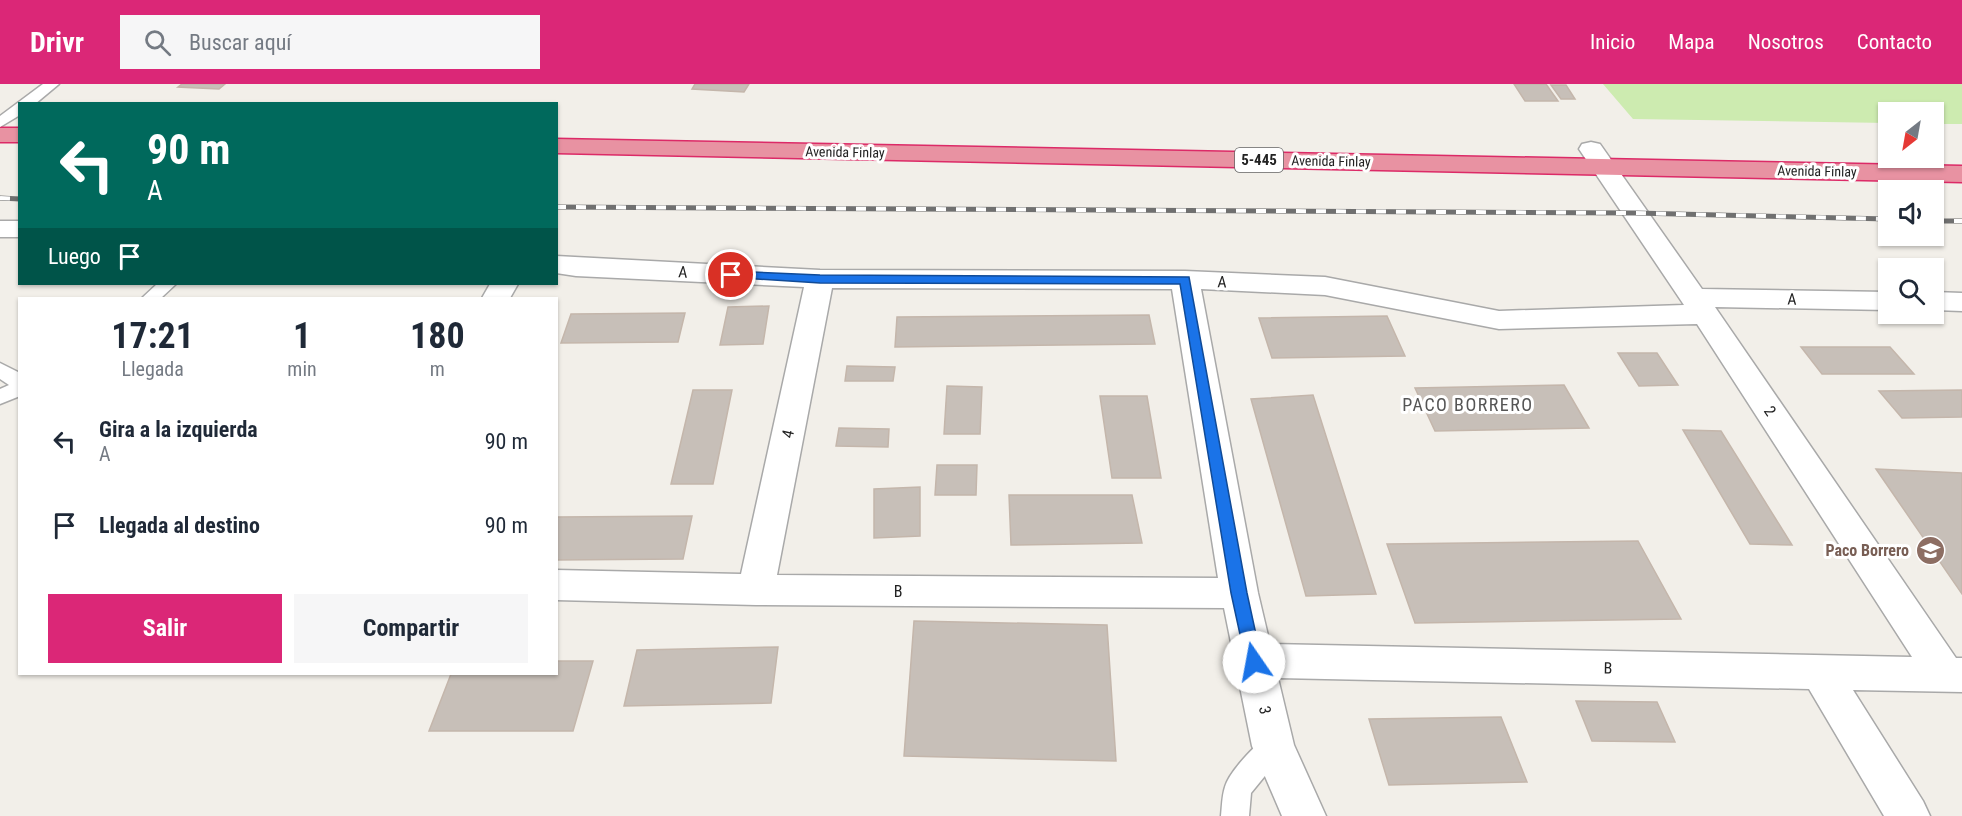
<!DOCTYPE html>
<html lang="es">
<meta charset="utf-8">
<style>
:root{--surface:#fff;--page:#f6f6f7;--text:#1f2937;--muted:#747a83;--accent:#db2777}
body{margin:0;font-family:"Roboto Condensed",sans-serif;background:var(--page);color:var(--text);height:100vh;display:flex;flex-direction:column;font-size:22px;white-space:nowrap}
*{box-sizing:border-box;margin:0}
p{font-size:20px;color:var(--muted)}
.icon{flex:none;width:33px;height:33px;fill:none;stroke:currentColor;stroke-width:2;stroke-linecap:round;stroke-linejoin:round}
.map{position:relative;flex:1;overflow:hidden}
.sheet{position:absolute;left:18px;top:213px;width:540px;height:378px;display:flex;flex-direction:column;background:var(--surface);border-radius:0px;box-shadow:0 2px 4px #0004}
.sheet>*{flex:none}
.banner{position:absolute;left:18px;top:18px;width:540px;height:183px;border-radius:0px;box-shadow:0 2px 4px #0004;background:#00695c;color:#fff;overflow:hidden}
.needle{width:39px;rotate:211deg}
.controls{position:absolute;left:1878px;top:18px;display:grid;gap:12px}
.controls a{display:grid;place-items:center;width:66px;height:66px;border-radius:0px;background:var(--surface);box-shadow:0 2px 4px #0004;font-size:30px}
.pin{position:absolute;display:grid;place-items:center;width:51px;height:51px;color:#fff;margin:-26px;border:3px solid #fff;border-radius:50%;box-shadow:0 2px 6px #0007}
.me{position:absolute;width:66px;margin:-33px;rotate:348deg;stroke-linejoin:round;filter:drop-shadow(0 0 4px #0008)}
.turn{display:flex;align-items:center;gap:21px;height:126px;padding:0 30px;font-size:27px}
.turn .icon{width:78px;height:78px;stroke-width:2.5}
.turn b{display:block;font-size:42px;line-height:51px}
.then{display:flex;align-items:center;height:57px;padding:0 30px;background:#0003;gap:12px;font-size:22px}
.eta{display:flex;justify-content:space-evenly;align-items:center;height:102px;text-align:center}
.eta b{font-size:36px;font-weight:700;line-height:42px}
.primary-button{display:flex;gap:12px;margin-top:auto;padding:12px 30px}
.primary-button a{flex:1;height:69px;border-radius:0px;background:var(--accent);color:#fff;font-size:24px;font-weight:700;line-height:69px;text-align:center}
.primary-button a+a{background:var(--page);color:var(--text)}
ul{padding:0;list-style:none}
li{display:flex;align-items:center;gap:18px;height:84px;padding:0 30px}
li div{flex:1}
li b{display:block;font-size:22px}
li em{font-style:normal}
header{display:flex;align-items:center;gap:36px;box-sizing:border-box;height:84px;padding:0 30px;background:var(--accent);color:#fff}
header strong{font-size:28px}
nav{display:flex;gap:33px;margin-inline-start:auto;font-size:21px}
.search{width:420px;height:54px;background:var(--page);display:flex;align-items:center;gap:15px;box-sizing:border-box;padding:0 21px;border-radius:0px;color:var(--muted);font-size:22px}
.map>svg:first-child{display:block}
</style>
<header>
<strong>Drivr</strong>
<div class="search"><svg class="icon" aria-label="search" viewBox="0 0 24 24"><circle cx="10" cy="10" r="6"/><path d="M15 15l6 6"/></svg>Buscar aquí</div>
<nav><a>Inicio</a><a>Mapa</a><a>Nosotros</a><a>Contacto</a></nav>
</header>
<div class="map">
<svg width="1962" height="732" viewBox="0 0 1962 732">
<rect width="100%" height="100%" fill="#f2efe9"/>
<path fill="#cdebb0" d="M1603,0H1962V40H1934V28H1888V39L1633,35Z"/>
<path fill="#c7bfb8" stroke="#c4b6ab" stroke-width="1.5" d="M182,0H225L219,5L178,3Z
M695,0H749L744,8L692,5Z
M1514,0H1546L1558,17H1525Z
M1551,1H1566L1575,15H1561Z
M769,222L763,260L720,261L728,223Z
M685,229L678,258L561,259L571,230Z
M1149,231L1155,260L895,263L897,233Z
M1387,232L1405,272L1272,274L1259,234Z
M1801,263H1890L1914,290H1822Z
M1618,269H1657L1678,301L1639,302Z
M847,282L895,283L893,297H845Z
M1564,301L1589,344L1435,347L1415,304Z
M947,302L982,303L980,350H944Z
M693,306H732L713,400H671Z
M1962,306V333L1902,334L1879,307Z
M1313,311L1376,510L1306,512L1251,315Z
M1100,312H1147L1161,394H1112Z
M839,344L889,345L888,363L836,362Z
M1683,346L1721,347L1792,461L1750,460Z
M937,381H977L976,411H935Z
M1876,385L1962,389V510Z
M920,403V452L874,454V405Z
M1009,411H1132L1142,459L1011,461Z
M692,432L683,475L556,476V433Z
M1638,457L1681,535L1415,539L1387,460Z
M914,537L1107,541L1116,677L904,672Z
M778,563L771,619L624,622L637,566Z
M556,577H593L573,647H429L451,590H556Z
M1576,617L1657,618L1675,658L1592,657Z
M1501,633L1527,698L1389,701L1369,635Z"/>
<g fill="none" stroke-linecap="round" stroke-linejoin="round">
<defs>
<path id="lane" d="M43,0H59L35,20H20V31L0,43V32Z
M157,200H176L161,214H142Z
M0,279L20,289V312L0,320V305L9,301L0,295Z
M1273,650L1282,653L1286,662L1282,671L1251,709L1249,732H1221C1222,723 1222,712 1225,703C1229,688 1259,655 1273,650Z"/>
<path id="street" d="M1591,58L1600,60L1702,205L1888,208V226L1715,223L1956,574H1962V608L1853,606L1923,717L1930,732H1884L1809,605L1278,594L1294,661L1326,732H1282L1252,662L1224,524L756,521L556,516V486L741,490L804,203L576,192L556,189V172L820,186L1185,187L1325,193L1499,227L1684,221L1579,65L1582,60ZM832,204L1172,205L1218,494L777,491ZM1201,205L1325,211L1499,245L1697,240L1912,573L1270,560L1258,509Z
M0,137H20V153H0Z
M490,200H518L510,214H482Z
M1934,208L1962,209V227L1934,226Z"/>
<path id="highway" d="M0,44H20V58H0Z
M556,55L1962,82V98L556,69Z"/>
</defs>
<use href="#lane" stroke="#a9a9a9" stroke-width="3"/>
<use href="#street" stroke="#a9a9a9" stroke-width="3"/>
<use href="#highway" stroke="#dc2a67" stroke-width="3"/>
<use href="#lane" fill="#fff" fill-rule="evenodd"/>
<use href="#street" fill="#fff" fill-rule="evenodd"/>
<use href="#highway" fill="#e892a2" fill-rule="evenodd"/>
<defs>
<path id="rail" d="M0,114L20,115
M556,123L1636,129L1888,135
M1934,137H1962"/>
</defs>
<use href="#rail" stroke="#707070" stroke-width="5"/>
<use href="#rail" stroke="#fff" stroke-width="4" stroke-dasharray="10" stroke-linecap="butt"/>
</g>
<path fill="#1a73e8" stroke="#114b97" stroke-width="1.5" d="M731,187L820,191L1189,193L1247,509L1262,578L1260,582L1254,585L1248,582L1246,578L1231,509L1180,200L820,199L727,193V188Z"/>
<defs>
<symbol id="school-disc" viewBox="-11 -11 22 22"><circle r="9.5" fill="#8d6e63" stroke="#fff"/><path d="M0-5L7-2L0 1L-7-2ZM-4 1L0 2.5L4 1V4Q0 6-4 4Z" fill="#fff"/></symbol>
</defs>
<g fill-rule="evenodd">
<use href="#school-disc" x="1914" y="450" width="33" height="33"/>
</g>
<g text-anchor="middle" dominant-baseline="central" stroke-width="6" stroke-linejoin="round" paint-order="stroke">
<g font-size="14" fill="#222" stroke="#fff">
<text transform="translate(845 68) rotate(1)">Avenida Finlay</text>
<text transform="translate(1331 77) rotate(1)">Avenida Finlay</text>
<text transform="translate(1817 87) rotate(1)">Avenida Finlay</text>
</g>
<rect fill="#fff" stroke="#646464" stroke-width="1.5" x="1235" y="64" width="48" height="24" rx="4.5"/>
<g font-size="15" font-weight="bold" fill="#222">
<text x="1259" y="76">5-445</text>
</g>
<g font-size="16" fill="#222" stroke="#fff">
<text transform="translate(683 188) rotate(3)">A</text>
<text transform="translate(1222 198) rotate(2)">A</text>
<text transform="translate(1792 215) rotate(1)">A</text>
<text transform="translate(1770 327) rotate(56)">2</text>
<text transform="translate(788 350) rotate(-78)">4</text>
<text x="898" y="507">B</text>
<text transform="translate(1608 584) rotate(1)">B</text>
<text transform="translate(1265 626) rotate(77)">3</text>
</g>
<g font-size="16" font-weight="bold" fill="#785e54" stroke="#fff" text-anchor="end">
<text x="1909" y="466">Paco Borrero</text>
</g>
<g font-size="18" letter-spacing="1.5" fill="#555" stroke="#fff">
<text x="1468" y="320">PACO BORRERO</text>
</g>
</g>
</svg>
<div class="controls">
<a><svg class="needle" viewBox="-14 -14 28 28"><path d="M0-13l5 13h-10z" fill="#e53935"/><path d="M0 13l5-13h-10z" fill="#747a83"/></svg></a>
<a><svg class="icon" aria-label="sound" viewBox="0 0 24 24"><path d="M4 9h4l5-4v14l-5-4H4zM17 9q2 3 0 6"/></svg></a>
<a><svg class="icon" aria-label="search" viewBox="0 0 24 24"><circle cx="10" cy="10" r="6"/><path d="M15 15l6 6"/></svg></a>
</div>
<div class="pin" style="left:731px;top:191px;background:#d93025"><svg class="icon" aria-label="arrive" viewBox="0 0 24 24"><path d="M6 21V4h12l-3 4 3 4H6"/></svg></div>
<svg class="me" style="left:1254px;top:578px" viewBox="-20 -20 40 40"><circle r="19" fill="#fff"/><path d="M0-13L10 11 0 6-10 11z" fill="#1a73e8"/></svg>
<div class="banner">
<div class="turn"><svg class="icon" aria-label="left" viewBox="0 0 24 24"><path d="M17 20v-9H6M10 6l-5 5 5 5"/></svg><div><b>90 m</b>A</div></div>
<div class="then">Luego<svg class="icon" aria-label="arrive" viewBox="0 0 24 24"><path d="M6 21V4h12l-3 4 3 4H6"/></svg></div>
</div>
<section class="sheet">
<div class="eta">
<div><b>17:21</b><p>Llegada</p></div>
<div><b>1</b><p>min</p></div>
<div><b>180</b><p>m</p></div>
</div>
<ul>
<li><svg class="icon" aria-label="left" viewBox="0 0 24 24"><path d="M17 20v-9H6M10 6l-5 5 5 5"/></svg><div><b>Gira a la izquierda</b><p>A</p></div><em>90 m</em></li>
<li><svg class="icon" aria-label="arrive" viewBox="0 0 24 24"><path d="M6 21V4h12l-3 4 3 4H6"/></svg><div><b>Llegada al destino</b></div><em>90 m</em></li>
</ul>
<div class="primary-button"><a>Salir</a><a>Compartir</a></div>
</section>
</div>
